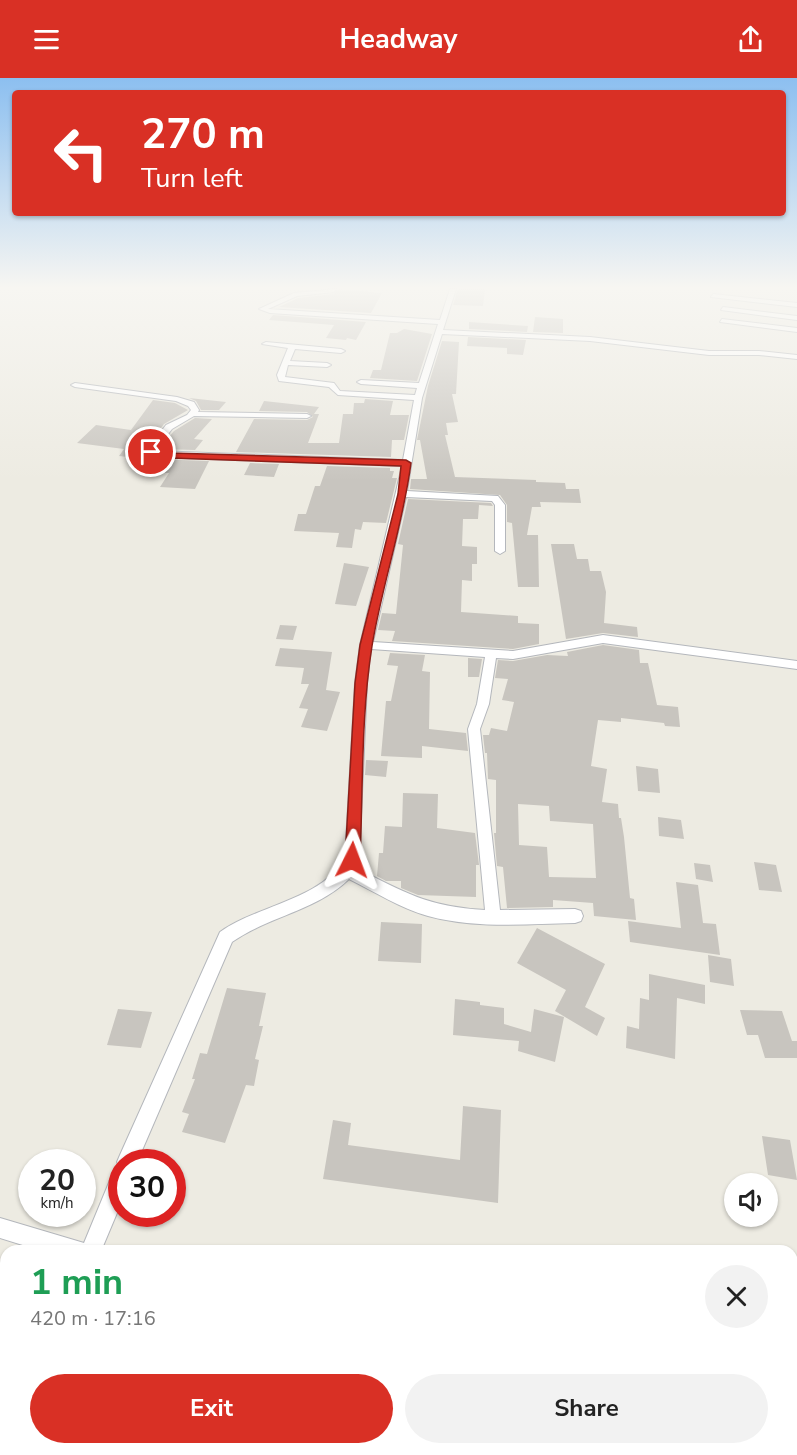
<!DOCTYPE html>
<meta charset="utf-8">
<style>
:root{--surface:#fff;--page:#f2f2f2;--text:#222;--muted:#767676;--accent:#d93025}
body{margin:0;font-family:"Nunito Sans",sans-serif;background:var(--page);color:var(--text);height:100vh;display:flex;flex-direction:column;font-size:22px;white-space:nowrap}
*{box-sizing:border-box;margin:0}
p{font-size:20px;color:var(--muted)}
.icon{flex:none;width:33px;height:33px;fill:none;stroke:currentColor;stroke-width:2;stroke-linecap:round;stroke-linejoin:round}
.map{position:relative;flex:1;overflow:hidden}
.drawer{position:absolute;left:0px;top:1167px;width:798px;height:210px;display:flex;flex-direction:column;background:var(--surface);border-radius:18px 18px 0 0;box-shadow:0 2px 4px #0004}
.drawer>*{flex:none}
.hud{position:absolute;left:12px;top:12px;width:774px;height:126px;border-radius:6px;box-shadow:0 2px 4px #0004;background:#d93025;color:#fff;overflow:hidden}
.fabs{position:absolute;left:724px;top:1095px;display:grid;gap:12px}
.fabs a{display:grid;place-items:center;width:54px;height:54px;border-radius:50%;background:var(--surface);box-shadow:0 2px 4px #0004;font-size:30px}
.speed{position:absolute;left:18px;top:1071px;display:flex;gap:12px;font-size:30px;font-weight:700;text-align:center}
.speed>*{display:grid;place-content:center;width:78px;height:78px;border-radius:50%;background:var(--surface);box-shadow:0 2px 4px #0004;line-height:1}
.speed small{font-size:15px;font-weight:400}
.speed .limit{border:9px solid #d22;background:#fff;color:#111}
.pin{position:absolute;display:grid;place-items:center;width:51px;height:51px;color:#fff;margin:-26px;border:3px solid #fff;border-radius:50%;box-shadow:0 2px 6px #0007}
.me{position:absolute;width:66px;margin:-33px;rotate:3deg;stroke-linejoin:round;filter:drop-shadow(0 0 4px #0008)}
.turn{display:flex;align-items:center;gap:21px;height:126px;padding:0 30px;font-size:27px}
.turn .icon{width:78px;height:78px;stroke-width:2.5}
.turn b{display:block;font-size:42px;line-height:51px}
.round{display:grid;place-items:center;flex:none;width:63px;height:63px;border-radius:32px;background:var(--page)}
.summary{display:flex;align-items:center;justify-content:space-between;height:102px;padding:0 30px}
h1{font-size:36px;font-weight:700;line-height:45px;color:#1e9e55}
.cta{display:flex;gap:12px;margin-top:auto;padding:12px 30px}
.cta a{flex:1;height:69px;border-radius:36px;background:var(--accent);color:#fff;font-size:24px;font-weight:700;line-height:69px;text-align:center}
.cta a+a{background:var(--page);color:var(--text)}
header{display:flex;justify-content:space-between;align-items:center;height:78px;padding:0 30px;background:var(--accent);color:#fff;font-size:27px;font-weight:700}
.map>svg:first-child{display:block}
</style>
<header><svg class="icon" aria-label="menu" viewBox="0 0 24 24"><path d="M4 6h16M4 12h16M4 18h16"/></svg>Headway<svg class="icon" aria-label="share" viewBox="0 0 24 24"><path d="M12 15V3M7 8l5-5 5 5M5 13v7h14v-7"/></svg></header>
<div class="map">
<svg width="797" height="1377" viewBox="0 0 797 1377">
<rect width="100%" height="100%" fill="#edebe2"/>
<path fill="#c8c5bf" fill-rule="evenodd" d="M338,211L382,215L371,235L279,229L298,220L334,216Z
M458,211H485L483,228L453,227Z
M273,237L366,244L356,262L347,260L346,262L326,260L334,247L269,242Z
M535,239L563,241V255L533,254Z
M469,244L528,248L527,254L469,251Z
M404,251L432,256L417,303L370,300L373,292H381L390,255H397Z
M468,259L526,262L523,277L507,276V270L467,268Z
M442,263L459,264L456,316H452L458,344L446,345L448,357H445L455,399L536,402V404L565,405L566,411H579L581,425L540,424L541,429H532L527,457H538L539,509H518L512,445L507,444V427L500,417L410,411L411,401H427L420,362H417L428,308Z
M189,320L226,324L219,332H201L196,323Z
M365,321L393,323L390,337H409L404,362H392L391,379L236,374L254,341L307,342L313,339L307,334L259,333L264,323L319,329L314,336H319L308,365H339L343,336H353L354,325H364Z
M153,322L175,325L188,332L164,346L145,371L146,377L154,381L209,383L195,411L160,409L169,395H163L165,392L140,390L146,381L119,378L124,371L77,365L96,347L131,352Z
M195,340L212,341L194,361L203,362L195,372L159,371L174,353Z
M250,385L279,386L274,399L244,397Z
M327,388L390,390V393H394L392,400H397L386,445L363,444L361,452L355,451L352,470L336,469L339,455L294,453L298,436H306L315,408H320Z
M408,421L491,425L493,428L479,427L478,441H463L462,468L477,469V486H472V503L462,502L461,534L518,538V545L539,546V566L513,571L392,563L395,553L378,552L382,535L396,536L403,467L398,466Z
M551,466H574L577,481H588L590,493H601L606,514L604,545L637,549L638,559L603,555L566,561Z
M344,485L369,489L356,528L335,526Z
M280,547L297,548L293,562L276,561Z
M603,567L639,572L640,585H648L657,627L678,629L680,649L665,648L664,645L621,640V644L598,642L591,688L607,691L602,724L618,726L619,740H621L624,759L630,820L634,821L636,842L594,838L593,825L553,822V829L507,830L503,789L497,788L494,755H496V702L488,701L487,675H485L483,657H489L491,650L507,653L514,624L502,622L508,601L495,600L498,582L513,583L547,577L568,578L567,574ZM518,726L549,728L550,743L593,746L596,800L549,799L547,769L519,767Z
M280,570L332,574L326,612L340,614L327,653L301,649L308,631L299,630L309,606H301L304,590L275,588Z
M390,575L425,577L422,593L430,594L429,651L466,655L468,673L422,668V680L381,678L386,623H391L398,588L387,587Z
M468,580L482,581L479,599H468Z
M366,682L388,683L386,699L365,697Z
M636,688L658,691L660,715L638,713Z
M403,715L438,716L437,750L475,755L479,787H476V819L418,817L401,810V803H386L377,798L379,775H383L385,748L402,749Z
M658,739L681,742L684,761L659,758Z
M754,784L776,787L782,814L759,812Z
M694,785L710,787L713,804L696,801Z
M676,804L698,807L703,845L716,846L720,877L630,864L628,843L681,850Z
M381,844L422,846L421,885L378,883Z
M537,850L605,886L585,929L605,940L597,958L555,933L566,912L517,885Z
M708,877L731,881L734,908L710,904Z
M649,896L705,907V926L677,920L675,981L626,970L627,948L639,951L640,920L649,922Z
M227,910L266,915L259,948H263L255,981L259,982L254,1008L246,1007L225,1065L182,1054L189,1036L182,1034L195,1001H192L200,975L207,976Z
M455,921L480,924V927L504,930V946L531,954L534,931L564,939L555,984L518,973L519,963L453,957Z
M118,931L152,934L141,970L107,967Z
M740,932L782,933L792,963H797V980H765L758,957H747Z
M463,1028L501,1032L498,1125L323,1101L333,1042L351,1045L348,1067L460,1082Z
M762,1058L790,1062L797,1102L768,1097Z"/>
<g fill="none" stroke-linecap="round" stroke-linejoin="round">
<defs>
<path id="minor" d="M336,211L334,214L297,218L268,231L440,242L450,211H456L443,252L590,259L709,273H759L797,277V281L759,277H709L590,263L442,256L422,320L407,413L498,418L505,427V473L500,476L495,473V427L492,423L406,419L373,564L513,573L603,557L797,583V591L603,565L513,581L496,580L489,626L480,651L500,832L575,831L581,833L583,838L581,843L575,845C527,846 475,851 428,838C400,830 375,814 349,801C316,833 269,838 232,864L137,1084H122V1123L101,1173H42L0,1160V1140L84,1165L115,1090L119,1088L117,1084L120,1077L220,854C258,827 320,822 345,781L355,605L360,567L402,388L154,379L148,377L147,372L166,347L187,337L191,332L188,328L176,323L75,309L71,307L75,305L177,319L194,324L199,332L198,334L307,336L311,338L307,340L194,338L172,351L155,373L403,382L414,322L338,317L329,309L279,303L277,297L288,270L262,266L266,264L341,271L345,273L341,275L295,271L290,283L327,285L331,287L327,289L288,287L285,299L334,305L340,313L415,317L417,310L361,306L357,304L361,302L419,305L438,246L270,235L259,231L294,215ZM371,571L485,579L477,626L468,651L485,832C428,829 404,814 356,790L359,782L367,605Z
M713,216L797,225V229L711,219Z
M723,229L797,238V242L721,232Z
M722,241L797,250V254L720,244Z
M14,1371H38L36,1377H12Z"/>
</defs>
<use href="#minor" stroke="#b4b7bc" stroke-width="2"/>
<use href="#minor" fill="#fff" fill-rule="evenodd"/>
</g>
<linearGradient id="sky" x2="0" y2="1"><stop stop-color="#8cbff0"/><stop offset="0.52" stop-color="#f7f6f2"/><stop offset="1" stop-color="#f7f6f2" stop-opacity="0"/></linearGradient>
<rect width="797" height="403" fill="url(#sky)"/>
<path fill="#d93025" stroke="#8d1f18" stroke-width="1.5" d="M151,371L171,375L406,382L411,385C403,447 382,507 372,568C361,637 363,712 360,782L358,787L352,789L347,787L345,782L355,605L360,567L398,416L401,388L171,380L148,375L147,374Z"/>
</svg>
<div class="fabs">
<a><svg class="icon" aria-label="sound" viewBox="0 0 24 24"><path d="M4 9h4l5-4v14l-5-4H4zM17 9q2 3 0 6"/></svg></a>
</div>
<div class="speed"><div>20<small>km/h</small></div><div class="limit">30</div></div>
<div class="pin" style="left:151px;top:374px;background:#d93025"><svg class="icon" aria-label="arrive" viewBox="0 0 24 24"><path d="M6 21V4h12l-3 4 3 4H6"/></svg></div>
<svg class="me" style="left:352px;top:782px" viewBox="-20 -20 40 40"><path d="M0-17L14 15 0 8-14 15z" fill="#d93025" stroke="#fff" stroke-width="4"/></svg>
<div class="hud">
<div class="turn"><svg class="icon" aria-label="left" viewBox="0 0 24 24"><path d="M17 20v-9H6M10 6l-5 5 5 5"/></svg><div><b>270 m</b>Turn left</div></div>
</div>
<section class="drawer">
<div class="summary"><div><h1>1 min</h1><p>420 m · 17:16</p></div><a class="round"><svg class="icon" aria-label="close" viewBox="0 0 24 24"><path d="M6 6l12 12M18 6L6 18"/></svg></a></div>
<div class="cta"><a>Exit</a><a>Share</a></div>
</section>
</div>
